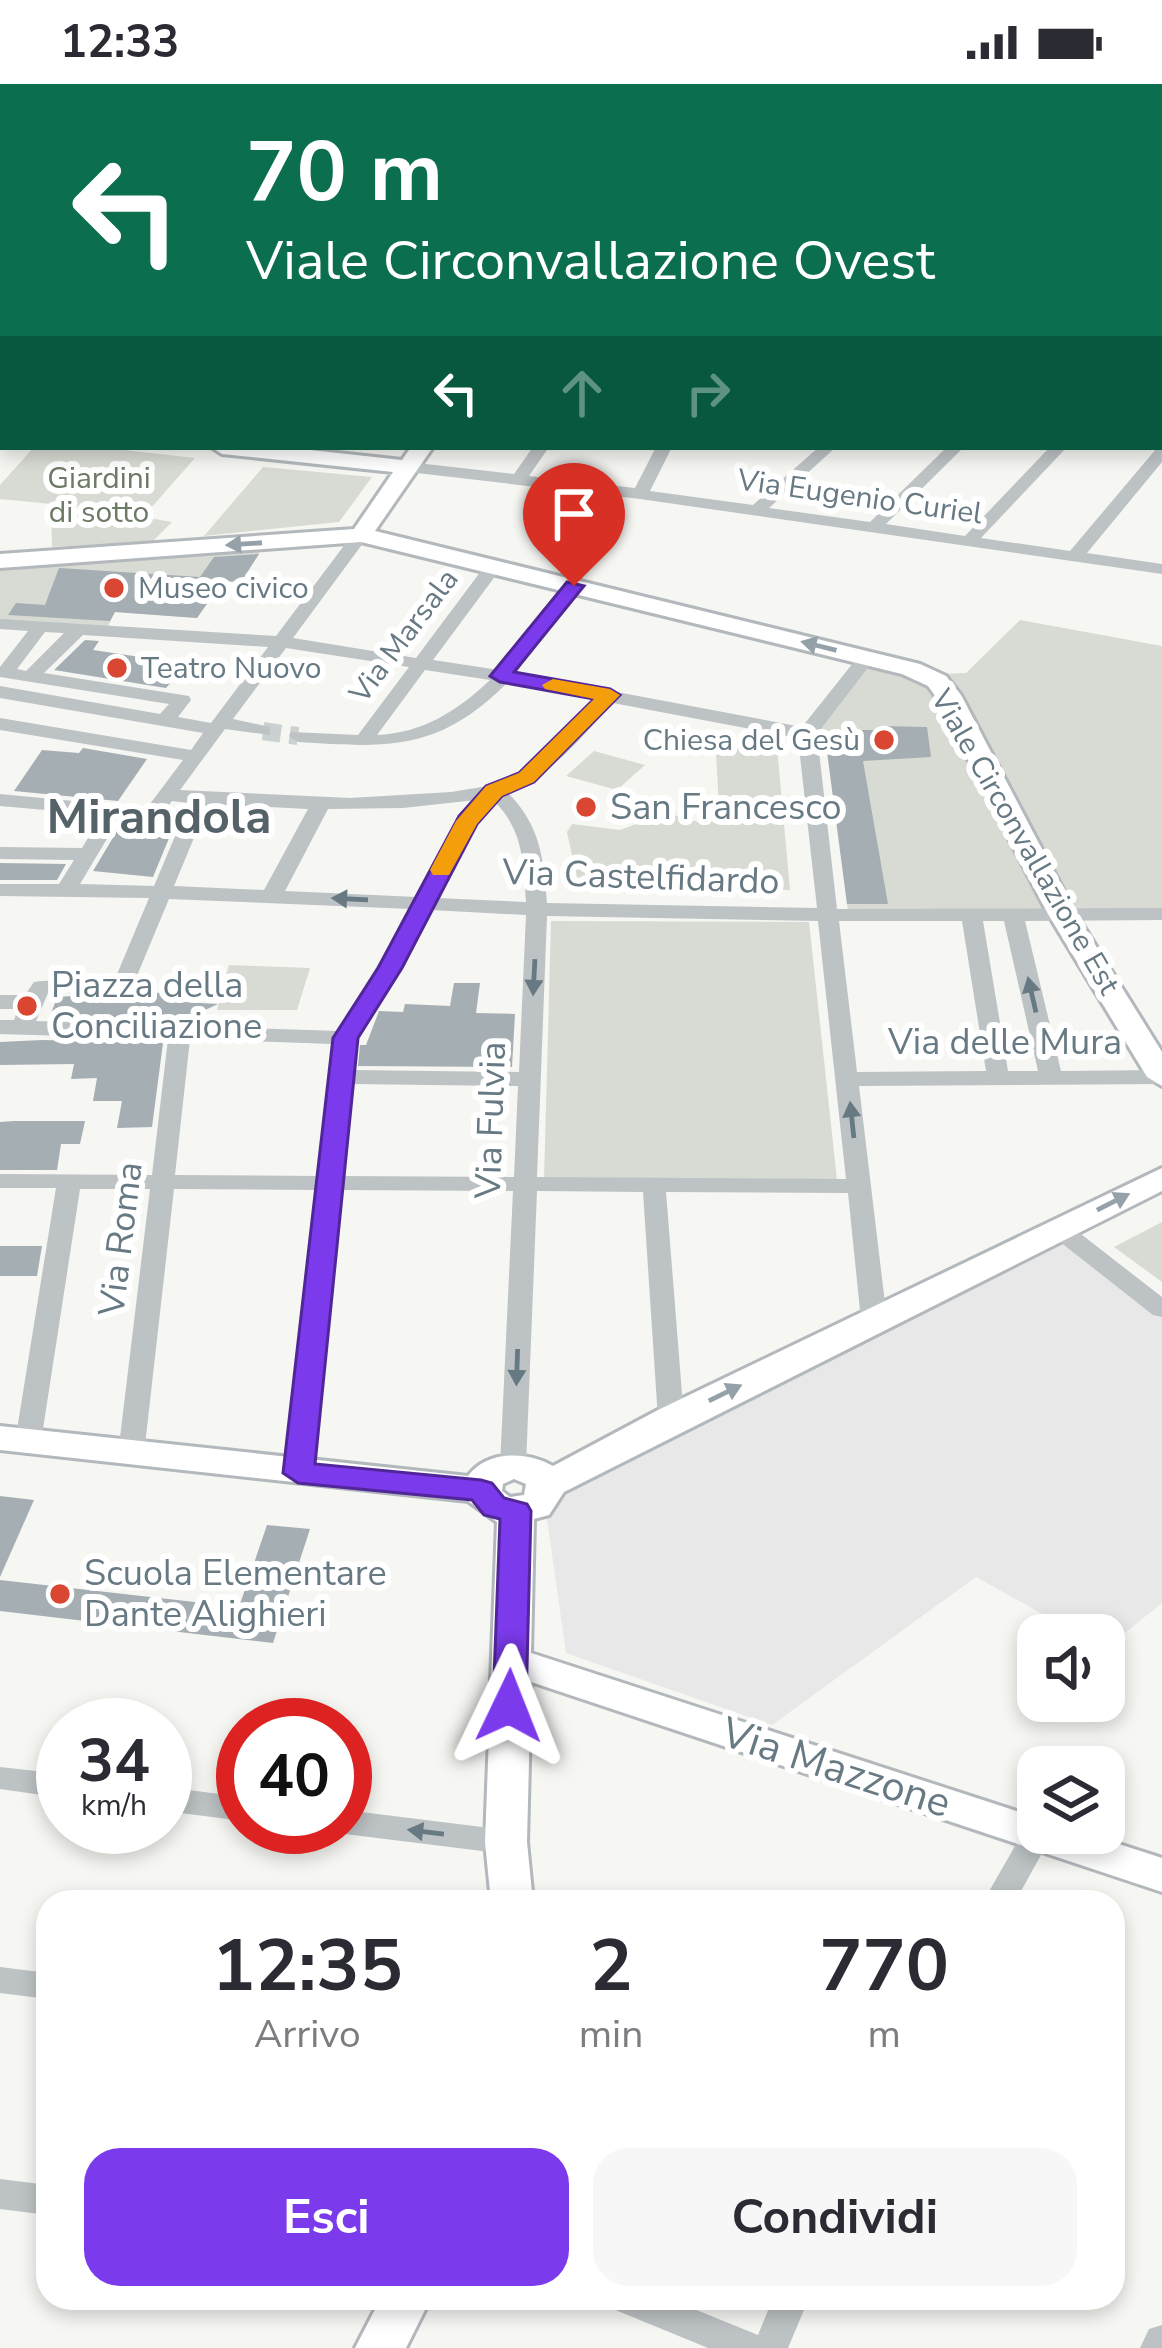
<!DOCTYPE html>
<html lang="it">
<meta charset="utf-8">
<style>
:root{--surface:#fff;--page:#f7f7f7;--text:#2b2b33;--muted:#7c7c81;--accent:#7c3aed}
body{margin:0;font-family:"Nunito Sans",sans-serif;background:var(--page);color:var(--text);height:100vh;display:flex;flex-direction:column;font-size:45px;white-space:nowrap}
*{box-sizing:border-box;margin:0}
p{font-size:39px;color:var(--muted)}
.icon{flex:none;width:66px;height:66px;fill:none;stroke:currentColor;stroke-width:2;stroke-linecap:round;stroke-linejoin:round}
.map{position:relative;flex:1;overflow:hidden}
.drawer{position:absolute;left:36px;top:1806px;width:1089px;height:420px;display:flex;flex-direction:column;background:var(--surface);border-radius:36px;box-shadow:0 6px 18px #0003}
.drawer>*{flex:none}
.top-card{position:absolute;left:0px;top:0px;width:1164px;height:366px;box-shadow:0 6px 18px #0003;background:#0b6e4f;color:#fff;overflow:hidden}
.controls{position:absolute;left:1017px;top:1530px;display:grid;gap:24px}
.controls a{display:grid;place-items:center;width:108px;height:108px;border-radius:24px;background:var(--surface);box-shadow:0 6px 18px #0003;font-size:60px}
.speed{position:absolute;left:36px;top:1614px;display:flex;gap:24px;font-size:60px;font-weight:700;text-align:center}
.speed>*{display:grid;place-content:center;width:156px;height:156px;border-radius:50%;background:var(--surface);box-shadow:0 6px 18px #0003;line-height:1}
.speed small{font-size:30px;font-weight:400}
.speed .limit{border:18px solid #d22;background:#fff;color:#111}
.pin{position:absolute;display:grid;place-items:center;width:102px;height:102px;color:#fff;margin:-123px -51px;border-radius:50% 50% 50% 0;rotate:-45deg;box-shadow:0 0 12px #0007}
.pin .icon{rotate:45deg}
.me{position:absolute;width:132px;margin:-66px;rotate:2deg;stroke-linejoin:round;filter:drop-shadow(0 0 9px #0008)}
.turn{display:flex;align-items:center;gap:42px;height:252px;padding:0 48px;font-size:54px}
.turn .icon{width:156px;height:156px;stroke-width:2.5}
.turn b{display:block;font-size:84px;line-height:102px}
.lanes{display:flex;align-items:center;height:114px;padding:0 48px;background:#0003;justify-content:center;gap:60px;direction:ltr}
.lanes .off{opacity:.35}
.eta{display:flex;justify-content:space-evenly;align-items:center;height:204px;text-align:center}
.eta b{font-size:72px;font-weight:700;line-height:84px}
.button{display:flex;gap:24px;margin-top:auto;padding:24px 48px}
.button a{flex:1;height:138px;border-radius:36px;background:var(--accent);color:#fff;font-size:48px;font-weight:700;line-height:138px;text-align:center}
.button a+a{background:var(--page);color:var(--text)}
.status{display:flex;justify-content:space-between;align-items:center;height:84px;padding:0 60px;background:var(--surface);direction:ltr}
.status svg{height:33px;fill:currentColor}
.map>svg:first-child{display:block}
</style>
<div class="status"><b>12:33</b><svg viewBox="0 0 49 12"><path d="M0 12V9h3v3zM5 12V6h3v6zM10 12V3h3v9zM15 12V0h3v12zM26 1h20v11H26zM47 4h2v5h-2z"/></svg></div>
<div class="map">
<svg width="1162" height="2264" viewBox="0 0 1162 2264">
<rect width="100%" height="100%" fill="#f6f6f3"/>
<path fill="#e7e8e7" d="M1054,1148L1162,1223V1519L1105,1565L1104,1551H1080L976,1493L772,1641L566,1569L542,1399Z"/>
<path fill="#d7dbd3" d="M34,363H97L195,374L143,433L172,438L152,458L52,463L51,420L0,415V401Z
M263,383L372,393L339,438L204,452Z
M266,458L241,498L222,497L197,534L115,528L106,546L0,540V480Z
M1020,536L1162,562V825L1066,827L939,590L966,589Z
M867,573L937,597L1062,830L848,827L830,677L821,644Z
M715,651L777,663L790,806L578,798L567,748L572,740L620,746L667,729L702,739L719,723Z
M594,667L645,681L617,706L566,692Z
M551,837L809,838L837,1096H544Z
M229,881L310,884L297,926H217Z
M1162,1138V1198L1114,1163Z"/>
<path fill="#a5aeb3" d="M259,470L241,498L223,497L197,534L115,528L110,537L8,531L16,519L45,521L59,484L200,493L214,473Z
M85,556L99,557L93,566L187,580L166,604L54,586Z
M882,642L927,643L931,673L863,677L888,820H847L827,668L841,666L838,646H882Z
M83,664L147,675L118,717L14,707L42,666L79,669Z
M120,742L172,747L153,793L93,787Z
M0,779L66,780L57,796H0Z
M454,899H480L476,929L515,930L512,983L358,982L360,961H366L379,927L403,928L405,920L450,922Z
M135,908L186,910L183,918L218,920L188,934L168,937L50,933L57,913Z
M42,956L163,959L152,1043L117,1044L122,1017H93L97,994L71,995L74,980L0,981V958Z
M14,1037H85L80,1060H61L57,1086H0V1038Z
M0,1162H42L37,1192H0Z
M0,1412L34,1416L0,1493Z
M267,1441L310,1445L273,1559L0,1527V1496L239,1523Z"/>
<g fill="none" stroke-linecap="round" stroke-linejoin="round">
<path stroke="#cbd0d1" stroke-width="18" stroke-dasharray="18 9" stroke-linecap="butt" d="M263,647L298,652"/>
<defs>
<path id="secondary" d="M1161,305H1162V317H1161Z
M0,333H3V346H0Z
M211,363H283L402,376L411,363H433L375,447L920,580L946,592L961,611L1076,830L1162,968V1002L1147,993L1048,830L936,613L928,602L902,590L361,458L0,484V470L354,445L393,388L222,370Z
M1162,1084V1107L564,1408L549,1431L534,1435L531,1569L1038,1734V1749H1085L1162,1774V1808L531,1598L527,1758L533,1818H491L485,1758L497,1438L468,1417L0,1366V1342L468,1392C487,1366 527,1367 553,1382L658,1326ZM514,1395L526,1400L524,1411L510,1413L502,1407L503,1400Z
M381,2214H431L406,2264H355Z"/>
<path id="primary" d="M0,0L9,1L11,3H3L0,10Z"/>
</defs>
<use href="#secondary" stroke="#b2b8bc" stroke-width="6"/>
<use href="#primary" stroke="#b1b7ba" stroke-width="6"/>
<path fill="#bdc2c5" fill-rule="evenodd" d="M0,0H24L0,7Z
M380,0H395L378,3Z
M426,0H455L458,3H429Z
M693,0H707L691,3Z
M924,0H955L958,3H927Z
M1016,0H1030L1014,3Z
M1162,28V36L1161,37V29Z
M3,80V88L0,89V81Z
M1161,116H1162L1161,125Z
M1161,141H1162V149H1161Z
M3,145V153L0,154V146Z
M3,169V182L0,183V170Z
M1161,170H1162V178H1161Z
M0,198H3L0,207Z
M1161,203H1162V212H1161Z
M0,286H3V296H0Z
M3,315V327L0,328V316Z
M533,363H549L529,392L635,404L656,363H672L650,407L753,421L819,363H836L769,424L870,438L947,363H964L886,440L965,452L1050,363H1067L981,454L1070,467L1156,365L1162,363V378L1087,469L1162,480V490L640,415L408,388L400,383L408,378L514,390Z
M361,446L369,451L293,554L416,574L487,479L493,478L502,483L433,576L499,586L568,498L574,497L583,502L516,589L802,643L861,569H873V577L817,650L837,825L1162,824V836L1025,837L1061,987L1162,986V1000L859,1002L887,1236L874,1244L861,1236L848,1109L666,1108L684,1335L680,1341H662L658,1335L643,1108L537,1107L526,1382L522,1388H504L500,1382L513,1107L341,1106L312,1389L308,1395H290L286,1389L317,1106L174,1105L144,1370L140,1376H122L118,1370L150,1105H80L41,1358L37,1364H19L15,1358L56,1104H0V1090L152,1091L168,955L0,950V936H14L18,925H0V911H25L34,898L42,897L115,895L149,814L0,812V800H59L74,776L0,775V763L82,764L102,731L0,722V710L147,724L183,676L0,646V634L191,666L203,649L0,614V602L160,630L169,620L0,593V583L28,547L0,545V535L276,552L355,447ZM45,548L64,549L26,587L17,585ZM83,551L268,563L211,639L178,633L191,616L189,612L44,589ZM286,564L409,583L358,651L291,648L289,652L298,658C389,664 439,667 507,599L595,616L529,683L488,702L451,708L350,714L180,706L225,645L270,651V643L233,635ZM425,586L490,596C457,627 423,649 377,651ZM613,619L798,654L817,824L547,819C544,775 540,740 507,708C553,691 580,654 613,619ZM476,716L458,737L417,813L285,807L328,725L403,724ZM172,717L189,719L154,802L80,800L120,733L159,734ZM495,718C523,746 524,780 526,818L437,814L477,739ZM208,720L308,725L264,806L174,802ZM169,815L411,825L338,947L36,937L48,909L131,906ZM431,826L526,831L519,988L353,986L356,954L401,884ZM547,832L818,837L846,1095L537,1093ZM839,837H962L986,987L857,988ZM983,837H1004L1038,987H1008ZM190,955L333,960L319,1092L175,1091ZM351,1000L518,1002L514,1093L342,1092Z
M1059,1138L1068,1140L1162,1213V1233L1153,1231L1050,1150L1047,1145L1050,1140Z
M0,1683L63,1690V1714L0,1705Z
M165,1703L243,1713V1737L165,1727Z
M345,1726L506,1746L517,1750L521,1758L517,1766L506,1770L345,1750L332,1743H345Z
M1038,1737V1749H1053L1015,1818H983L1027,1741Z
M0,1883L48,1889V1915L0,1909Z
M0,2095L48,2101V2131L0,2125Z
M608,2214H667L758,2251L773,2214H809L788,2264H708L613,2225Z
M1162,2241V2264H1140L1149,2245Z"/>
<use href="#secondary" fill="#fff" fill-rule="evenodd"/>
<use href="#primary" fill="#fff" fill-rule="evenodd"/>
</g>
<defs><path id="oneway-solid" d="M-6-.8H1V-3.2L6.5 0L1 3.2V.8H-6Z" transform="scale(3)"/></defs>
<g fill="#95a1a8">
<use href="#oneway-solid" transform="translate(244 460) rotate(176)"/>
<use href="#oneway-solid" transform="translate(819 562) rotate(-166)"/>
<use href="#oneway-solid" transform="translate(1113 1118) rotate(-27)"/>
<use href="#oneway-solid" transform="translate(725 1309) rotate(-26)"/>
</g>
<g fill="#677983">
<use href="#oneway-solid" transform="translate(350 815) rotate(-177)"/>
<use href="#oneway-solid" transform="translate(534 893) rotate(93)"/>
<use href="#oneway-solid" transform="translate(1032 911) rotate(-103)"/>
<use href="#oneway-solid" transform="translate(852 1036) rotate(-96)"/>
<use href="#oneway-solid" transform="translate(517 1283) rotate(92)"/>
<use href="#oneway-solid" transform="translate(426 1748) rotate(-173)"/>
</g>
<path fill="#7c3aed" stroke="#51269a" stroke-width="3" d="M567,498L584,502L514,588L610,605L620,611L534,698L502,712L477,740L402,884L358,954L315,1380L481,1396L492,1399L504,1414L527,1420L531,1427L526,1622L521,1631L509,1635L498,1631L493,1622L500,1435L484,1431L472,1416L298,1399L283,1389L333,954L378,884L459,732L486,702L519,689L594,615L500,598L490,592Z"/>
<path fill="#f59e0b" d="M553,595L610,605L620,611L534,698L502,712L477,740L449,791H433L430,786L456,737L486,702L519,689L594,615L545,605L542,601Z"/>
<g fill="#d94631" stroke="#fff" stroke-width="4.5">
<circle cx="114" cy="504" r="12"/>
<circle cx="117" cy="584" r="12"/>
<circle cx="884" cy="656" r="12"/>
<circle cx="586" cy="723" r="12"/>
<circle cx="27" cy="922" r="12"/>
<circle cx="60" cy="1510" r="12"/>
</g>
<g text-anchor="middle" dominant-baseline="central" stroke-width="12" stroke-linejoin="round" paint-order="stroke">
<g font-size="30" fill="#6c7a66" stroke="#fff">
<text x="99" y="394">Giardini<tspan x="99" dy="34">di sotto</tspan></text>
</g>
<g font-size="30" fill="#677983" stroke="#fff">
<text transform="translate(860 413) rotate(8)">Via Eugenio Curiel</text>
<text transform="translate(404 552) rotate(-53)">Via Marsala</text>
<text transform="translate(1025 758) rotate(60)">Viale Circonvallazione Est</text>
</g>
<g font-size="30" fill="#677983" stroke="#fff" text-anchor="start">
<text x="138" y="504">Museo civico</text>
<text x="141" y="584">Teatro Nuovo</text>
<text x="860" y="656" text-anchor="end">Chiesa del Gesù</text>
</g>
<g font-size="36" fill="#677983" stroke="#fff" text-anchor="start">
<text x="610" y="723">San Francesco</text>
<text x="51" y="901">Piazza della<tspan x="51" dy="41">Conciliazione</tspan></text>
<text x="84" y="1489">Scuola Elementare<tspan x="84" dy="41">Dante Alighieri</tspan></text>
</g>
<g font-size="36" fill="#677983" stroke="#fff">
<text transform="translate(641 793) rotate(2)">Via Castelfidardo</text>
<text x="1005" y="958">Via delle Mura</text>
<text transform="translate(491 1036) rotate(-88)">Via Fulvia</text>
<text transform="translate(121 1155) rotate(-83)">Via Roma</text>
</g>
<g font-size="42" fill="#677983" stroke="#fff">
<text transform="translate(836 1684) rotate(18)">Via Mazzone</text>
</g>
<g font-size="48" font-weight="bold" fill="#556268" stroke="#fff">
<text x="159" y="733">Mirandola</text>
</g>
</g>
</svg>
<div class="controls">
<a><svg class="icon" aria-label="sound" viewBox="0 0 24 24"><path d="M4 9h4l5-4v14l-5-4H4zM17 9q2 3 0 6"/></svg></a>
<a><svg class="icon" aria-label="layers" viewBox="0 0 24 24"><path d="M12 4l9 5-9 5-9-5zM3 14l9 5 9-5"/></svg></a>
</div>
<div class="speed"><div>34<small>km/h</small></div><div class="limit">40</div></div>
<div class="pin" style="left:574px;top:502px;background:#d93025"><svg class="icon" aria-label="arrive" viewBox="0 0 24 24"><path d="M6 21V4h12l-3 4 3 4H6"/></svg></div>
<svg class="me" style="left:509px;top:1622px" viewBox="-20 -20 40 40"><path d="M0-17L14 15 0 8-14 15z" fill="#7c3aed" stroke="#fff" stroke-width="4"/></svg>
<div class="top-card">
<div class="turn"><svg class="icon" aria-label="left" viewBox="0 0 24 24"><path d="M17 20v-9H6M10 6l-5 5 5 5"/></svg><div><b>70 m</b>Viale Circonvallazione Ovest</div></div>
<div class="lanes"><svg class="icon" aria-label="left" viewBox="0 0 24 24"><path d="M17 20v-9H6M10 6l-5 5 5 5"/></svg><svg class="icon off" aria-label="ahead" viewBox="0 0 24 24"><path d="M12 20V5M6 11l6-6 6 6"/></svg><svg class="icon off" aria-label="right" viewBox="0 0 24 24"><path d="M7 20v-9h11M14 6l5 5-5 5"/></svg></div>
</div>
<section class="drawer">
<div class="eta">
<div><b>12:35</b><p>Arrivo</p></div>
<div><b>2</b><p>min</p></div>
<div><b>770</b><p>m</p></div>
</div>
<div class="button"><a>Esci</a><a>Condividi</a></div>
</section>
</div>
